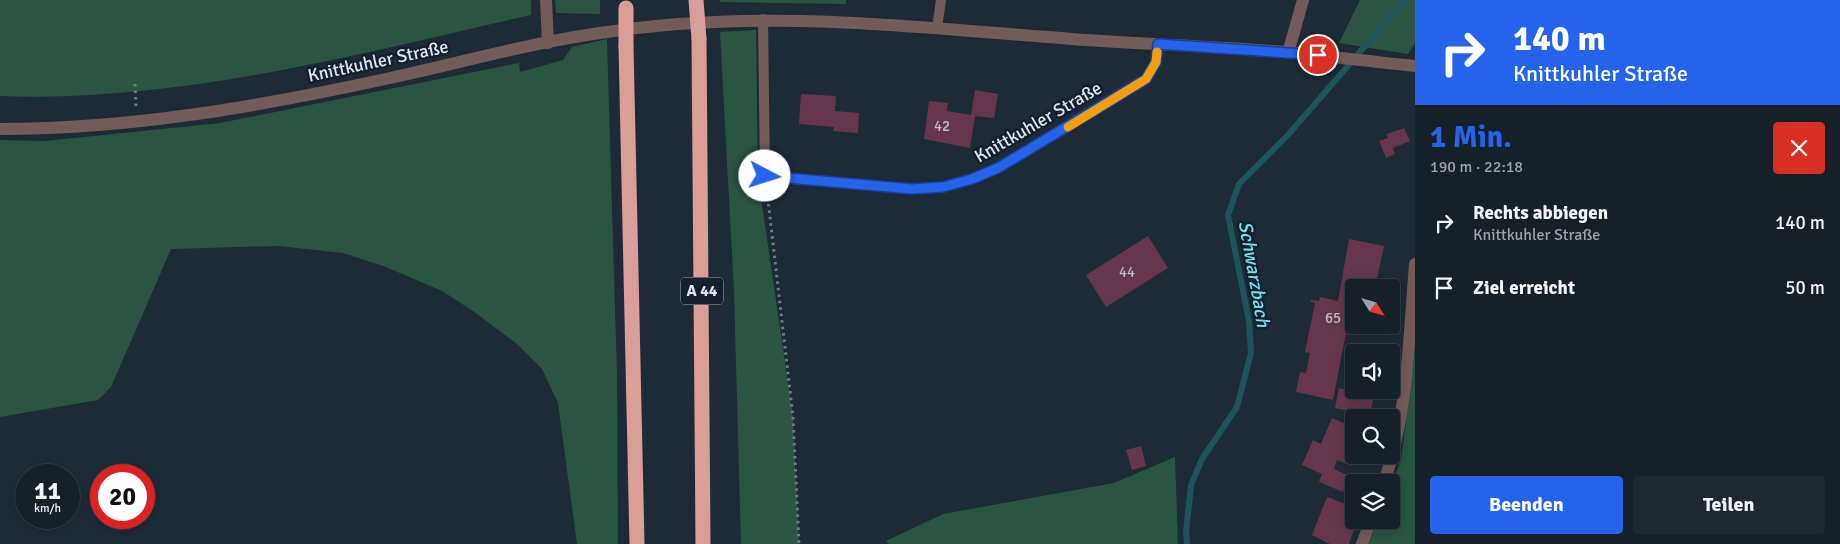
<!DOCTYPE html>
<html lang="de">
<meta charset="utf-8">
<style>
:root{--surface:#162029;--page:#1f2831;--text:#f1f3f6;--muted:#9ea3a8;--line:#353e46;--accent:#2563eb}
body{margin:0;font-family:Signika,sans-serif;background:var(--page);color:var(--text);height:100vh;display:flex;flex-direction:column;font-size:19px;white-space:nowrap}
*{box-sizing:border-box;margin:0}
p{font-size:16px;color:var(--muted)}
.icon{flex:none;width:28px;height:28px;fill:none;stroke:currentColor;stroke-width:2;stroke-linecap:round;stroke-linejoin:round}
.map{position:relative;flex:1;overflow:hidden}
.details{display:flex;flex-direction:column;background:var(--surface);width:425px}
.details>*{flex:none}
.top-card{background:#2563eb;color:#fff;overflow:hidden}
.needle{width:32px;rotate:127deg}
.buttons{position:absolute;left:1345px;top:279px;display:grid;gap:10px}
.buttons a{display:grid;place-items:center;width:55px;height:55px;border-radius:5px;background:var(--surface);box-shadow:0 2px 12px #0003,0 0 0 1px var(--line);font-size:25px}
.speed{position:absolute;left:15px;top:464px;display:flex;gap:10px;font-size:25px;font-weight:700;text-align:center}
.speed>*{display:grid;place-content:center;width:65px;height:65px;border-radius:50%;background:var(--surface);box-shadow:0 2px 12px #0003,0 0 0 1px var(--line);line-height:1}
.speed small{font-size:12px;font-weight:400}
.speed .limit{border:8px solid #d22;background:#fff;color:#111}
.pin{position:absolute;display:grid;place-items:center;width:42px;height:42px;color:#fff;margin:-21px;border:2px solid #fff;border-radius:50%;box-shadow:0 1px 5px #0007}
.me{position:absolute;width:55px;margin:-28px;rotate:95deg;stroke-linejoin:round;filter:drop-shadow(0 0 4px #0008)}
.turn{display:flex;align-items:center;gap:18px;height:105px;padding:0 15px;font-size:22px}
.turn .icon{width:65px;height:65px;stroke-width:2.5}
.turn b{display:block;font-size:35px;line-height:42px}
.round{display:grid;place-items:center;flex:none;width:52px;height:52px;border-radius:5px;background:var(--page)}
.summary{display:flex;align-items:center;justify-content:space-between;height:85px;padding:0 15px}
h1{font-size:30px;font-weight:700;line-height:38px;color:var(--accent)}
.primary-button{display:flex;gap:10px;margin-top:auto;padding:10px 15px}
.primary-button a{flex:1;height:58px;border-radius:5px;background:var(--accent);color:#fff;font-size:20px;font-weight:700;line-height:58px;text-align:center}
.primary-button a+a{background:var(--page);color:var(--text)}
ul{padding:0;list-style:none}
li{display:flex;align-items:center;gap:15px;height:65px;padding:0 15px}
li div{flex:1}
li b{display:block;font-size:19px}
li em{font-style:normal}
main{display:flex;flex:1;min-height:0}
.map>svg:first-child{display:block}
</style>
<main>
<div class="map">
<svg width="1415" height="544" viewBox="0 0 1415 544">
<rect width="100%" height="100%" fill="#1d2b37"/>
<path fill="#295542" d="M0,0H531V15C358,54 179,103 0,96Z
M555,0H600V14L556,13Z
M720,0H846V4L720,2Z
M1360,0H1415V43L1408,54L1339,43Z
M756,30L758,177L793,417L799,544H741L734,291L720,32Z
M607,39L617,376L618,544H577L558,403L542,369L517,344L473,311L442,291L386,267L343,253L278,246L171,249L111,387L98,400L0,417V140L45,141L220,123L519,63L520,72L563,60L572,47Z
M1415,349V544H1369L1378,520H1391V486L1401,460Z
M1175,457L1178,544H889L886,541L943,514L1114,483Z"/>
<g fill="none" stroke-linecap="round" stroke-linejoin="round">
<path stroke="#1d555c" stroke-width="6" d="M1187,544L1186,532L1191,485L1202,459L1237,407L1251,353L1249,321L1228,215L1239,184L1288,135L1405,0"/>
</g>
<path fill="#66374c" d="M975,90L998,94L994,118L975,116L970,148L924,139L929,101L948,103L947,111L971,115Z
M801,94L836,96L835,111L859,113L858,133L833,131L834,127L799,124Z
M1404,128L1410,141L1393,148L1395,154L1386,158L1379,141L1388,138L1387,134Z
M1148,236L1168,268L1106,307L1086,275Z
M1349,239L1384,246L1375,288H1354V325H1367L1365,334L1346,333L1333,400L1296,392L1300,372L1306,373L1310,353L1305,352L1315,303L1311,302V300L1319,301L1320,297L1338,301Z
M1351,377L1354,378V390H1375L1370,415L1335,408L1339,388L1348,390Z
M1332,418L1354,427V455H1356L1352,466L1337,460L1334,469L1349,476L1343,492L1319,482L1322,474L1302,465L1313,440L1321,444Z
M1141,446L1146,466L1132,470L1126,450Z
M1327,497L1354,507V520H1357L1349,544H1330L1312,535Z"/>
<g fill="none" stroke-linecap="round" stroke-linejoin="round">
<path stroke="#6f7a85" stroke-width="3" stroke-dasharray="2.5 4" stroke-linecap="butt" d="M135,84L136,106
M767,191L793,417L799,544"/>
<path stroke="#735b59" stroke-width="10" d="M763,19L765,176L912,189L943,187L972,179L998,168L1146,79L1156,62L1158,45
M937,28L941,0"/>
<path stroke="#735b59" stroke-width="12" d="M546,0L548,43
M1288,53L1303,0
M1384,482C1408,414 1409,336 1415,264
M1362,544L1371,520"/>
<path stroke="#735b59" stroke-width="12" d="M0,129C132,129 262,106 390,78C460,63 529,43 600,33C762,8 911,27 1072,39C1139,44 1206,46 1272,51C1320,55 1367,61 1415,66"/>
<path stroke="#da9e99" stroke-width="15" d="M699,39L703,544
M626,46L637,544"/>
<path stroke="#da9e99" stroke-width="15" d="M696,0L699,39
M626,8V46"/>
</g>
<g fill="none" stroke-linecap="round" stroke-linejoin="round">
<defs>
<path id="route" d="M765,176L912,189L943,187L972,179L998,168L1146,79L1156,62L1158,44L1318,55"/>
</defs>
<use href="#route" stroke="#184099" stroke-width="12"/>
<use href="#route" stroke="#2563eb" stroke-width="9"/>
<path stroke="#f59e0b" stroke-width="9" d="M1068,127L1146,79L1156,62L1157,52"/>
</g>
<g text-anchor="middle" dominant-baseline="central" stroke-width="5" stroke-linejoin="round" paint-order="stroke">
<g font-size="15" fill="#c0bbc6">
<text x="942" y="126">42</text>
<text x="1127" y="272">44</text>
<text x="1333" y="318">65</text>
</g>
<rect fill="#14212d" stroke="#a1acb5" stroke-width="1" x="681" y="277.5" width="42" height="27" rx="4"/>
<g font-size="16" font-weight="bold" fill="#dee7ef">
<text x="702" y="291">A 44</text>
</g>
<g font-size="18" fill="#dee7ef" stroke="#14212d">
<text transform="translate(378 61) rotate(-12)">Knittkuhler Straße</text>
<text transform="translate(1038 122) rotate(-30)">Knittkuhler Straße</text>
</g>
<g font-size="19" font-style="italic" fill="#75e2f2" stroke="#14212d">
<text transform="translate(1254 274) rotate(80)">Schwarzbach</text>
</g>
</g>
</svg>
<div class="buttons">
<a><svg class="needle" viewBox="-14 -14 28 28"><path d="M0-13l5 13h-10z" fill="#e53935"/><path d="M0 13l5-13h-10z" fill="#9ea3a8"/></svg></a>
<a><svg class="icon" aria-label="sound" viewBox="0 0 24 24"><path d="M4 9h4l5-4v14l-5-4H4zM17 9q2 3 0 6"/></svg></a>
<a><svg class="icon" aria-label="search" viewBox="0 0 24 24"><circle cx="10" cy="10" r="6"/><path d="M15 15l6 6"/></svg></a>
<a><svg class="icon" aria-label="layers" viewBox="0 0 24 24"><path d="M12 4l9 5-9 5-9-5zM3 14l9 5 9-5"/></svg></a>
</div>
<div class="speed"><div>11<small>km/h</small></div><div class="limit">20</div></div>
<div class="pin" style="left:1318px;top:55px;background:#d93025"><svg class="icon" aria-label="arrive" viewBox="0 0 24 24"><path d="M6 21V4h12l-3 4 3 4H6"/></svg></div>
<svg class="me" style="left:765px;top:176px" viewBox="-20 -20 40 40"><circle r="19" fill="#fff"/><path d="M0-13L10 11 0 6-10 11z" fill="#2563eb"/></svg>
</div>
<section class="details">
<div class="top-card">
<div class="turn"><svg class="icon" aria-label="right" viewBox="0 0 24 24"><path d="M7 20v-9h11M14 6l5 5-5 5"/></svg><div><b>140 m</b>Knittkuhler Straße</div></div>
</div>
<div class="summary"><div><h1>1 Min.</h1><p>190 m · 22:18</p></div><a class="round" style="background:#d93025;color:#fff"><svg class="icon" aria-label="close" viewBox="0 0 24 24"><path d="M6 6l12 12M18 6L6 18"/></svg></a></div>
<ul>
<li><svg class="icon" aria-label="right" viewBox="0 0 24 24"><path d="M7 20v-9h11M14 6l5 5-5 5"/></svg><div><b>Rechts abbiegen</b><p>Knittkuhler Straße</p></div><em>140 m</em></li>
<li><svg class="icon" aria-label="arrive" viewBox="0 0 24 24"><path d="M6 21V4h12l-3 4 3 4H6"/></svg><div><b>Ziel erreicht</b></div><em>50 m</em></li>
</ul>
<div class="primary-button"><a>Beenden</a><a>Teilen</a></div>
</section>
</main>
